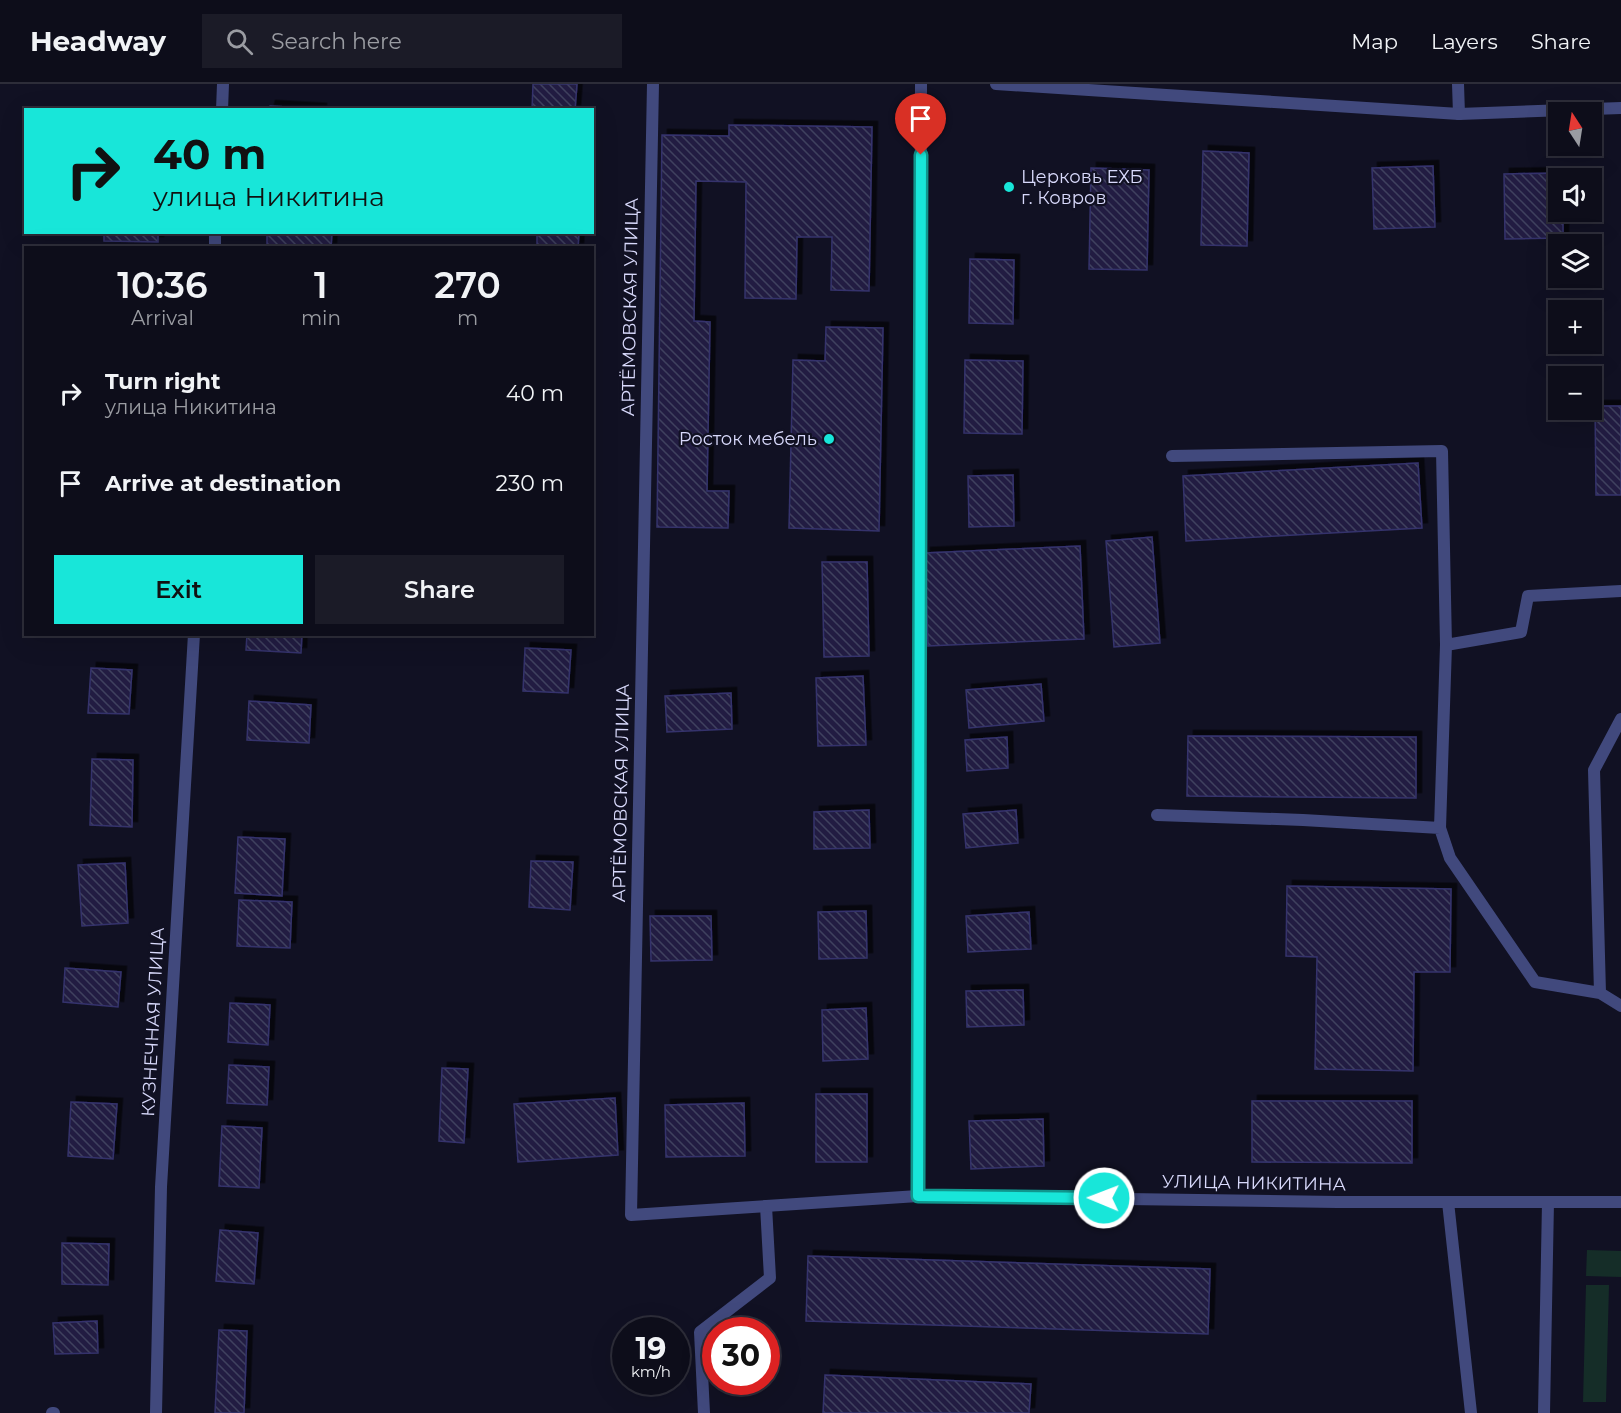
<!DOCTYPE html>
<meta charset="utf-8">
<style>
:root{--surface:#0d0d1a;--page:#1b1b27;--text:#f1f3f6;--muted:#9a9ca2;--line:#2d2d39;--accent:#18e6d9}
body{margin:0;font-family:Montserrat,sans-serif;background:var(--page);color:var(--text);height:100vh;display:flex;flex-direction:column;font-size:22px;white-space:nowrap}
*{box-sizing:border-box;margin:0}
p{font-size:20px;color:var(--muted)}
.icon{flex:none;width:33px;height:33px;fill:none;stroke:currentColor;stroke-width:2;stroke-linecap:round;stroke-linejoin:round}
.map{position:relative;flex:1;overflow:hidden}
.details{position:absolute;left:24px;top:162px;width:570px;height:390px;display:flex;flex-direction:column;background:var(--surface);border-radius:0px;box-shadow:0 6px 24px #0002,0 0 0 2px var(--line)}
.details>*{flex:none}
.top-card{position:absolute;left:24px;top:24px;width:570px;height:126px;border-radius:0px;box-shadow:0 6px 24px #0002,0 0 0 2px var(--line);background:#18e6d9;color:#111;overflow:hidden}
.needle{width:39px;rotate:348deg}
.buttons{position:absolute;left:1548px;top:18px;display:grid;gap:12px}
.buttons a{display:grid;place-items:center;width:54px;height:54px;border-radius:0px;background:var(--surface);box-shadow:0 6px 24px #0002,0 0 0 2px var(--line);font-size:30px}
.speed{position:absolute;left:612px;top:1233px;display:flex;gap:12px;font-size:30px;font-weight:700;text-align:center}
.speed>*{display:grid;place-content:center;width:78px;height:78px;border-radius:50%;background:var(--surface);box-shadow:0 6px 24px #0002,0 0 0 2px var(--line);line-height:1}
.speed small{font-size:15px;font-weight:400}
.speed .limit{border:9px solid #d22;background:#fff;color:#111}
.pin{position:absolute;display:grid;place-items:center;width:51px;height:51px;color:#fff;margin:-62px -26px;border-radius:50% 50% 50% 0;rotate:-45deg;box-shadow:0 0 6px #0007}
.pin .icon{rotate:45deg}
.me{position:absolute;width:66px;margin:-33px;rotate:271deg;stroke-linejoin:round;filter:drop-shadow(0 0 4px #0008)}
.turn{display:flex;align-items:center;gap:21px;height:126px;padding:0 30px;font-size:27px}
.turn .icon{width:78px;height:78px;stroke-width:2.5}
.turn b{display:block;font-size:42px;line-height:51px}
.eta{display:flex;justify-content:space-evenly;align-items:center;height:102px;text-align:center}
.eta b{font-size:36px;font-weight:600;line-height:42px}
.primary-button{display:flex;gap:12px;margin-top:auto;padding:12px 30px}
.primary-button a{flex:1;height:69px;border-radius:0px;background:var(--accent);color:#111;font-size:24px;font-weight:600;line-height:69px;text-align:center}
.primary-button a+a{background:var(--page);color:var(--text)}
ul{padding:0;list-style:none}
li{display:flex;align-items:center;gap:18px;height:90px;padding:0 30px}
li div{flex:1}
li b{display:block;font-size:22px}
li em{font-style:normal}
header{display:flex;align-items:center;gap:36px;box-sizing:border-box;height:84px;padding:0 30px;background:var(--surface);border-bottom:2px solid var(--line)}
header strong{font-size:28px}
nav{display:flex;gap:33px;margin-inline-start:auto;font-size:21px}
.search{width:420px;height:54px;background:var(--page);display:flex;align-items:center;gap:15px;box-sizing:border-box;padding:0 21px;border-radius:0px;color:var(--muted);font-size:22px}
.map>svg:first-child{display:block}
</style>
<header>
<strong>Headway</strong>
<div class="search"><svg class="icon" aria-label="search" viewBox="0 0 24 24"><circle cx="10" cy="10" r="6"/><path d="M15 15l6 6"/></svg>Search here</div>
<nav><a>Map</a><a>Layers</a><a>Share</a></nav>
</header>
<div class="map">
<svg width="1621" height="1329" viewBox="0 0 1621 1329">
<defs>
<pattern id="building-back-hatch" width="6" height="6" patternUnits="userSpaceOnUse" patternTransform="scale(1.5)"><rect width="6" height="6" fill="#201f42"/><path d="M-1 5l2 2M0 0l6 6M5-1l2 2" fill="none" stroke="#403f5e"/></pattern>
<filter id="shadow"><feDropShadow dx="5.5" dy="-5.5" stdDeviation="0" flood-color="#0009"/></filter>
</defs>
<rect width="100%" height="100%" fill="#111123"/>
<path fill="#152d28" d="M1587,1166L1621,1167V1193L1586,1192Z
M1586,1201H1609L1606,1318H1583Z"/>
<path fill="url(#building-back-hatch)" stroke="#35336c" stroke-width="1.5" filter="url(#shadow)" d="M533,0H577L575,26H532Z
M270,22L321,25V26H269Z
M729,41L872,43L869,207L831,206L832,153H797L796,215L745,214L746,98L696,97L694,237L710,238L707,407H729L728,444L657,443L662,51L729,52Z
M1203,67L1249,69L1247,162L1201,161Z
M1433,82L1435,143L1374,145L1372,84Z
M1091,84L1149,86L1147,186L1089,185Z
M1562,89V94H1558V128H1563V154L1505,155L1504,90Z
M104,148H158V158L104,157Z
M267,148H332L331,164H267Z
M537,148H579L578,164H537Z
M970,175L1014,176L1013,240L969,239Z
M826,243L883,244L879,447L789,444L793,276L825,277Z
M965,276L1023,277L1022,350L964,349Z
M1595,322H1621V411H1596Z
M1418,379L1422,444L1186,457L1183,392Z
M1013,391L1014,442L969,443L968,392Z
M1152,453L1160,559L1114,563L1106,457Z
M1080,462L1084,555L928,562L925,469Z
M822,478H867L869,572L824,573Z
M247,550H302L301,569L246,566Z
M525,564L571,566L568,609L523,607Z
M91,584L132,586L129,630L88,629Z
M863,592L866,661L818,662L816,594Z
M1041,600L1044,637L969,644L966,606Z
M731,609L732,645L667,648L665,612Z
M249,617L311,621L309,659L247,656Z
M1188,652L1416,653V714L1187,712Z
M1007,653L1008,684L967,687L965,656Z
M92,675L133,676L132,743L90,741Z
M869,726L870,764L814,765V728Z
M1016,726L1018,759L966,764L963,730Z
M238,753L285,755L282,812L235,809Z
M531,777L573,778L570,826L529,823Z
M125,779L128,839L82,842L78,781Z
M1287,802L1451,805L1450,888H1414L1413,987L1315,985L1317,873L1286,872Z
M239,816L292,818L290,864L237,862Z
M866,827L867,874L819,875L818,828Z
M1029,828L1031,865L968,868L966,832Z
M650,832H711L712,876L651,877Z
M65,884L121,888L118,923L63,918Z
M1023,906L1024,941L967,943L966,907Z
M230,919L270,921L268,961L228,958Z
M866,924L868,975L823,977L822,926Z
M229,981L269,983L267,1021L227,1019Z
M442,984L468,985L464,1059L439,1057Z
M816,1010H867V1078H816Z
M615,1014L618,1071L518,1078L514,1020Z
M1252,1017H1412V1079L1252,1078Z
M71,1018L117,1020L113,1075L68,1072Z
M744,1019L745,1072L666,1073L665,1021Z
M1043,1035L1044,1082L971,1085L969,1037Z
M222,1042L262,1044L259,1104L219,1102Z
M220,1146L258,1149L254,1200L216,1197Z
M62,1159L109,1160L108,1201L62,1200Z
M808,1172L1210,1185L1208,1250L806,1237Z
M97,1237L98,1269L55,1270L53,1239Z
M219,1246L247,1247L244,1329H215Z
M825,1291L1031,1300L1029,1329H823Z"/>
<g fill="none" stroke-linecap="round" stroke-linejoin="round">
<path stroke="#41497d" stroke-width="12" d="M1458,0L1459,30
M1172,372L1442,367L1446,561L1440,744
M1446,561L1521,548L1528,512L1621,507
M1621,635L1594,686L1600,909L1621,922
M1157,731L1303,736L1440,744L1450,774L1535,898L1600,909
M1448,1118L1471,1329
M52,1329H54
M704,1329L700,1248L770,1194L766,1122
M1544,1329L1548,1118"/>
<path stroke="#41497d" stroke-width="12" d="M653,0L631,1131L918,1112L1337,1118H1621
M996,0L1459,30L1621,24
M222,26L223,0
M215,164V148
M918,1112L921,0
M156,1329L161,1103L194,550"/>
</g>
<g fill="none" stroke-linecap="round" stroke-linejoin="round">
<defs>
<path id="route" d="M921,71L918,1112L1104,1114"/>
</defs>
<use href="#route" stroke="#10968d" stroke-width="15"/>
<use href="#route" stroke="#18e6d9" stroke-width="10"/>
</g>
<g fill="#18e6d9" stroke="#111123" stroke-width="2">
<circle cx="1009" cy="103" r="6"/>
<circle cx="829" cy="355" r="6"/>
</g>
<g text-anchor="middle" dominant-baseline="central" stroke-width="4.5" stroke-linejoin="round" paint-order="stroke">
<g font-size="18" fill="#d8d9fb" stroke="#111123" text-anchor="start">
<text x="1021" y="93">Церковь ЕХБ<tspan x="1021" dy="21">г. Ковров</tspan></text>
<text x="817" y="355" text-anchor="end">Росток мебель</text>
</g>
<g font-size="18" fill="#d8d9fb" stroke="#111123">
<text transform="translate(630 223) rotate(-89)">АРТЁМОВСКАЯ УЛИЦА</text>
<text transform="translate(621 709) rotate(-89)">АРТЁМОВСКАЯ УЛИЦА</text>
<text transform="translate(153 938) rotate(-87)">КУЗНЕЧНАЯ УЛИЦА</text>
<text transform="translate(1254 1099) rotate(1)">УЛИЦА НИКИТИНА</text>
</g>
</g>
</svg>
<div class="buttons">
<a><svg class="needle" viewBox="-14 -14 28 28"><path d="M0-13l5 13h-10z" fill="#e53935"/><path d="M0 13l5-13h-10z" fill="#9a9ca2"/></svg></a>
<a><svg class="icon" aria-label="sound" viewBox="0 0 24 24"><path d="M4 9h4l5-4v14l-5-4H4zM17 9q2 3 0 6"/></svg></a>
<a><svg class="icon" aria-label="layers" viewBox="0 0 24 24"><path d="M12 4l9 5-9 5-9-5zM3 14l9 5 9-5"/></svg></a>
<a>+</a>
<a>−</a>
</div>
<div class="speed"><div>19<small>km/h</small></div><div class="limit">30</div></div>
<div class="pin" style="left:921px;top:71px;background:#d93025"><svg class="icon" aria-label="arrive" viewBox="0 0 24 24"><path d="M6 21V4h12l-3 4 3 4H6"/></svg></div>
<svg class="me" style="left:1104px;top:1114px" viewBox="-20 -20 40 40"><circle r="17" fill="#18e6d9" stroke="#fff" stroke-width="3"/><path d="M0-11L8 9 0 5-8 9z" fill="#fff"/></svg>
<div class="top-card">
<div class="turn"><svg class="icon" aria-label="right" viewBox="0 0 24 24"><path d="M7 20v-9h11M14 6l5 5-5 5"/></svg><div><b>40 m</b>улица Никитина</div></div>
</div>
<section class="details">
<div class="eta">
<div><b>10:36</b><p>Arrival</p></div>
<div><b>1</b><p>min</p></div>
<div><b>270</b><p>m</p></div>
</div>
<ul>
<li><svg class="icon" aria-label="right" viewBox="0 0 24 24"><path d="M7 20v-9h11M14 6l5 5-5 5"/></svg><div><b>Turn right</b><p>улица Никитина</p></div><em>40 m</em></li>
<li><svg class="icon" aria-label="arrive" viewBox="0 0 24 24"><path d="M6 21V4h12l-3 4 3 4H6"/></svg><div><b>Arrive at destination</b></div><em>230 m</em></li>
</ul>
<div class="primary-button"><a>Exit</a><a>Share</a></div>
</section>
</div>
